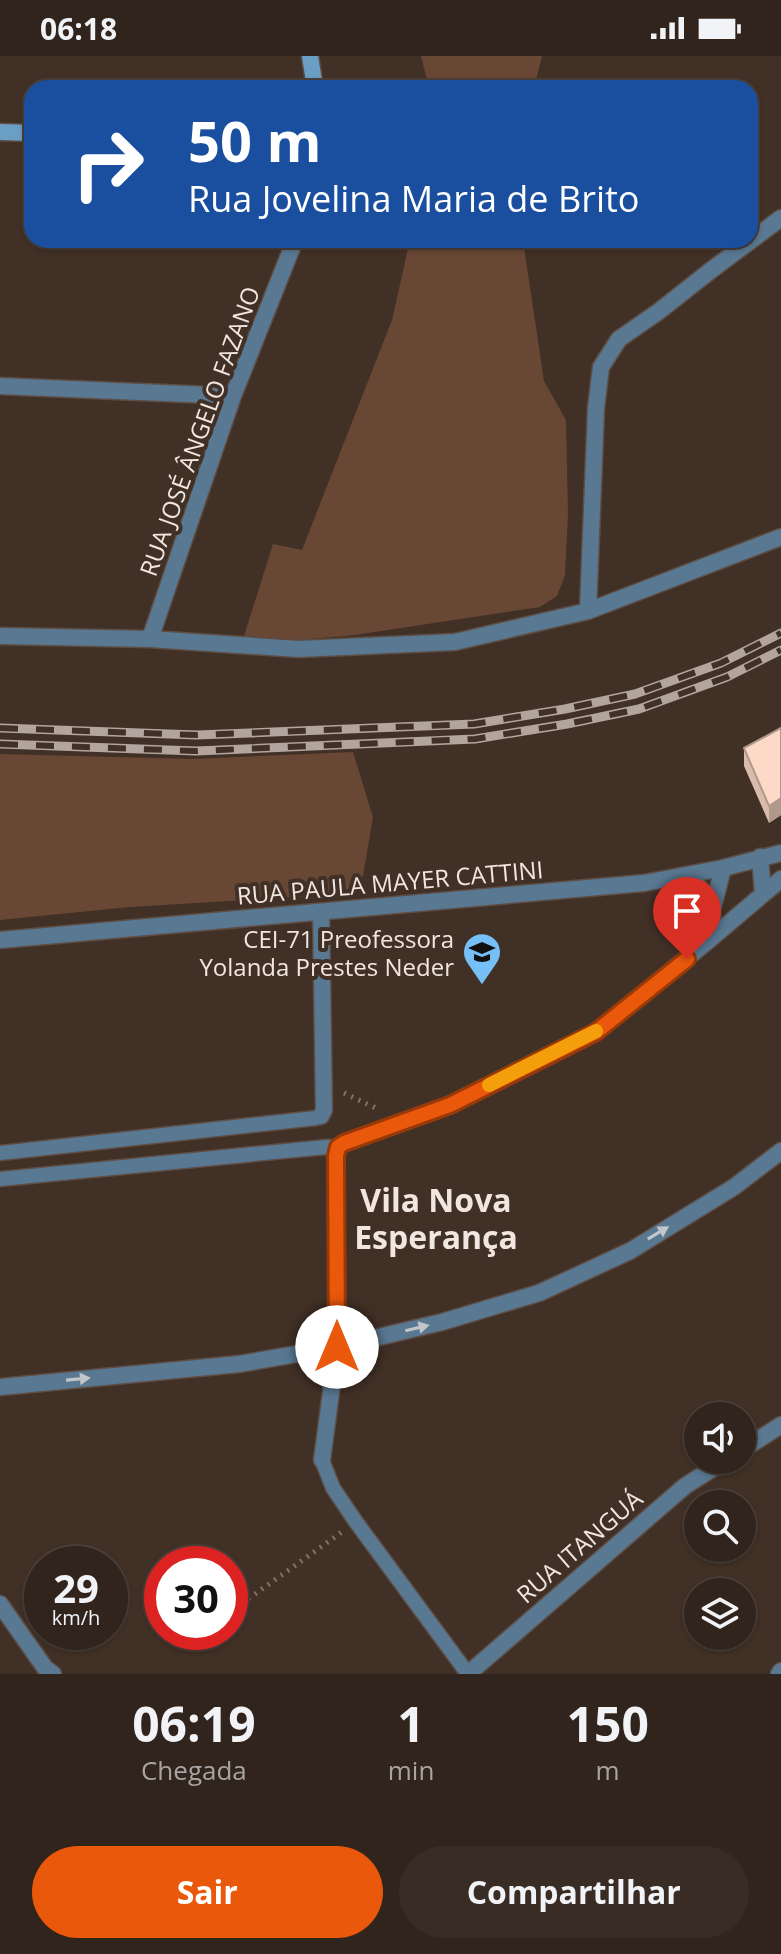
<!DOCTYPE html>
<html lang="pt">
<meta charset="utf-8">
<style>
:root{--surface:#31241c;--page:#392c25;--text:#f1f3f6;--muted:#a8a4a3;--line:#4c413b;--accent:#ea580c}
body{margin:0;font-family:"Open Sans",sans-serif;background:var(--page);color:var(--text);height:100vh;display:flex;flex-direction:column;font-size:30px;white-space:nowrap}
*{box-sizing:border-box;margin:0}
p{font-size:26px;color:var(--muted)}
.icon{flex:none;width:44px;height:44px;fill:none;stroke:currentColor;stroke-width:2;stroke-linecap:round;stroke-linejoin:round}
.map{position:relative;height:1618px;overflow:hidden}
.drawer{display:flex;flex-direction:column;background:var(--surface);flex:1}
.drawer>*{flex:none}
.banner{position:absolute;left:24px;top:24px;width:734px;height:168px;border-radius:24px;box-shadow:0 2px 6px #0004,0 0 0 2px var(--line);background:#1a4fa0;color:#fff;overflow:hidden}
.tools{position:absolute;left:684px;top:1346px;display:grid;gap:16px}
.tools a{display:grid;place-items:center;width:72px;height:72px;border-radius:50%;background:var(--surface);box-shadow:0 2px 6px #0004,0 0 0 2px var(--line);font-size:40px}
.speed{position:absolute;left:24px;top:1490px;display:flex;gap:16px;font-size:40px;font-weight:700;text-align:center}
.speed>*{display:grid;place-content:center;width:104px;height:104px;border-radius:50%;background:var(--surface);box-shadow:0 2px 6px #0004,0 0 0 2px var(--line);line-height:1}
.speed small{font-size:20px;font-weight:400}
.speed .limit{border:12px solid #d22;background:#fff;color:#111}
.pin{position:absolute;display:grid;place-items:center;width:68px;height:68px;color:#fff;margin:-82px -34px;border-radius:50% 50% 50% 0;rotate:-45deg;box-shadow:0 0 8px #0007}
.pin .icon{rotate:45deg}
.me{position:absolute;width:88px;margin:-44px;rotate:0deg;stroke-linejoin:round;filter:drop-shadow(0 0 6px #0008)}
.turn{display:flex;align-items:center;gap:28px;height:168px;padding:0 32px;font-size:36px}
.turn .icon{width:104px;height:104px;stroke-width:2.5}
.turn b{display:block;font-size:56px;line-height:68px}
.eta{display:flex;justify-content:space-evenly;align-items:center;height:136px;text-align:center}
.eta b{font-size:48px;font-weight:700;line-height:56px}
.primary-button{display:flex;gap:16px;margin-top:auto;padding:16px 32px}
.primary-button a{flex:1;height:92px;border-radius:48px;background:var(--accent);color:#fff;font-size:32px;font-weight:700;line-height:92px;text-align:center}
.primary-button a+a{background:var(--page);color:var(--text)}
.status{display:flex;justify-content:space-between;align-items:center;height:56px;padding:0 40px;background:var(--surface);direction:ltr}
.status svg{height:22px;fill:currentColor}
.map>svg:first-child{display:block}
</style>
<div class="status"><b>06:18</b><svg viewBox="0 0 49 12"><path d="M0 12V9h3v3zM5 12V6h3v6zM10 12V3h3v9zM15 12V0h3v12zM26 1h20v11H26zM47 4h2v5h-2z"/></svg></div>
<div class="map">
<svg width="781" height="1618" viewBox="0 0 781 1618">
<rect width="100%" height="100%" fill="#413026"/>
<path fill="#684734" d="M421,0H542L534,32H429Z
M410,184H523L544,325L566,364L568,459L565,519L557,540L540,551L355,579L301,584L244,580L273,488L302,494L392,264Z
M353,696L373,761L363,820L349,838L130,851L0,864V698L193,703Z"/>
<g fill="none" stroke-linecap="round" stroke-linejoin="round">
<defs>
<path id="lane" d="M0,1097L316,1062L321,1060
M0,1123L326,1091H338
M322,1404L333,1432L356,1466L468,1618"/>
<path id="street" d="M0,330L233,340
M588,555L596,352L601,311L619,283L658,256L710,215L781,162
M0,580L150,583L299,593L455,586L588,555L781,481
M150,583L233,340L295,184
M760,801L763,838
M687,819C712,843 717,850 709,884
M713,851L723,812
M0,884L644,827L723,812L781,797
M321,1060L324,1054L321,857
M0,1331L239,1308L337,1291L442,1266L539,1237L630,1195L734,1131L781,1095
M742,1394L781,1369
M322,1404L337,1291L336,1100L338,1091L344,1087L450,1049L596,976L709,884L781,823
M0,1548L45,1612L53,1618
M468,1618L685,1430L726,1404
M779,1618L781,1615"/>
<path id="secondary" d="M310,0L315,32
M0,76L32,77"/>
</defs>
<use href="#lane" stroke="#5d4d44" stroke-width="17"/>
<use href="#street" stroke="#5d4d44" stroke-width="19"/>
<use href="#secondary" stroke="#5d4d44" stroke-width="19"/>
<path stroke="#817269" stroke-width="5" stroke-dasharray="2 6" stroke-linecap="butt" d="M344,1037L378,1053
M230,1558L234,1553L342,1476"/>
<use href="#lane" stroke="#597891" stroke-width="14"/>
<use href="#street" stroke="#597891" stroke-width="16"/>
<use href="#secondary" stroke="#6b9ec5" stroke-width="16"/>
<defs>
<path id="rail" d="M0,672L197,679L474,668L565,653L635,638L721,607L781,577
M0,688L196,695L475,683L567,668L639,653L727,621L781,594"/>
</defs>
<use href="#rail" stroke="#b2a59e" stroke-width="9"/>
<use href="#rail" stroke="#413026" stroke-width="6" stroke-dasharray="18" stroke-linecap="butt"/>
</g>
<path fill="#d9bbab" d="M781,672V759L769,767L744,710V692Z"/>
<path fill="#b0998b" d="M781,742V759L769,767V750Z"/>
<path fill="#fcdac7" stroke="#b0998b" stroke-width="2" d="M781,672V742L769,750L744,692Z"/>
<defs><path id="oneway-solid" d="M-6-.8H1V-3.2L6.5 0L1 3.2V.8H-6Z" transform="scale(2)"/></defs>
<g fill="#c3c5c8">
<use href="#oneway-solid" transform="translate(658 1177) rotate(-31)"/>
<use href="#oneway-solid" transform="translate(417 1272) rotate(-13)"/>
<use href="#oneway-solid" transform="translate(78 1323) rotate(-5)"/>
</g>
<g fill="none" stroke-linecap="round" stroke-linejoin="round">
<defs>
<path id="route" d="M337,1291L336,1100L338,1091L344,1087L450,1049L596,976L687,903"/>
</defs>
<use href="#route" stroke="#983908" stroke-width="20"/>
<use href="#route" stroke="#ea580c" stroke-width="14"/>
<path stroke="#f59e0b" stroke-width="14" d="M489,1029L596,975"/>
</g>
<defs>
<symbol id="school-pin" viewBox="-11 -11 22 30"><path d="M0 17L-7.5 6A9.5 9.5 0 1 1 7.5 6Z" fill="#77c0f7" stroke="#413026"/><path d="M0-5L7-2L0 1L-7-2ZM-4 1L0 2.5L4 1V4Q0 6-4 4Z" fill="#111"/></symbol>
</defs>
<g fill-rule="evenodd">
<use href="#school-pin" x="460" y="874" width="44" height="60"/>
</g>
<g text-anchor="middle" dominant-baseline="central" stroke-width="8" stroke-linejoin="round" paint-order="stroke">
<g font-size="24" fill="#f1e6e0" stroke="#413026">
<text transform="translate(199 375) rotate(-70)">RUA JOSÉ ÂNGELO FAZANO</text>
<text transform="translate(390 826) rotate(-5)">RUA PAULA MAYER CATTINI</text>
<text transform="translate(579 1490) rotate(-41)">RUA ITANGUÁ</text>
</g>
<g font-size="24" fill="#f1e6e0" stroke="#413026" text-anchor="end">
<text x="454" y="882">CEI-71 Preofessora<tspan x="454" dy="28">Yolanda Prestes Neder</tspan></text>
</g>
<g font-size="32" font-weight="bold" fill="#f1e6e0" stroke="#413026">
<text x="436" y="1143">Vila Nova<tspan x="436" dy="37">Esperança</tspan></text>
</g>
</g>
</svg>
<div class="tools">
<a><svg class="icon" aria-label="sound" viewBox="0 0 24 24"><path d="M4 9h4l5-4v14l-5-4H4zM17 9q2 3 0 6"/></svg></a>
<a><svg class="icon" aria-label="search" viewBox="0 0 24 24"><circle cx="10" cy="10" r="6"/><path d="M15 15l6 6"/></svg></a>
<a><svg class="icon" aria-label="layers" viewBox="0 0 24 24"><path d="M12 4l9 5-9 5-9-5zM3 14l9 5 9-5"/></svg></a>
</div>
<div class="speed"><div>29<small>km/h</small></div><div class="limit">30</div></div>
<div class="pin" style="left:687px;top:903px;background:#d93025"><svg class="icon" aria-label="arrive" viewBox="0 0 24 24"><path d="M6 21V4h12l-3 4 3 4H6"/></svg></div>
<svg class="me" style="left:337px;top:1291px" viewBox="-20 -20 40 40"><circle r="19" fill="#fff"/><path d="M0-13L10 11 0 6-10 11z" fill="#ea580c"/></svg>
<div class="banner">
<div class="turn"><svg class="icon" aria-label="right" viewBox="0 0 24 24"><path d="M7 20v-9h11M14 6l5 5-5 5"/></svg><div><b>50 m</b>Rua Jovelina Maria de Brito</div></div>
</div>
</div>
<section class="drawer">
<div class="eta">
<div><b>06:19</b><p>Chegada</p></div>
<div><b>1</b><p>min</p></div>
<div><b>150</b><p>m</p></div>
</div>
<div class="primary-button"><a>Sair</a><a>Compartilhar</a></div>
</section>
